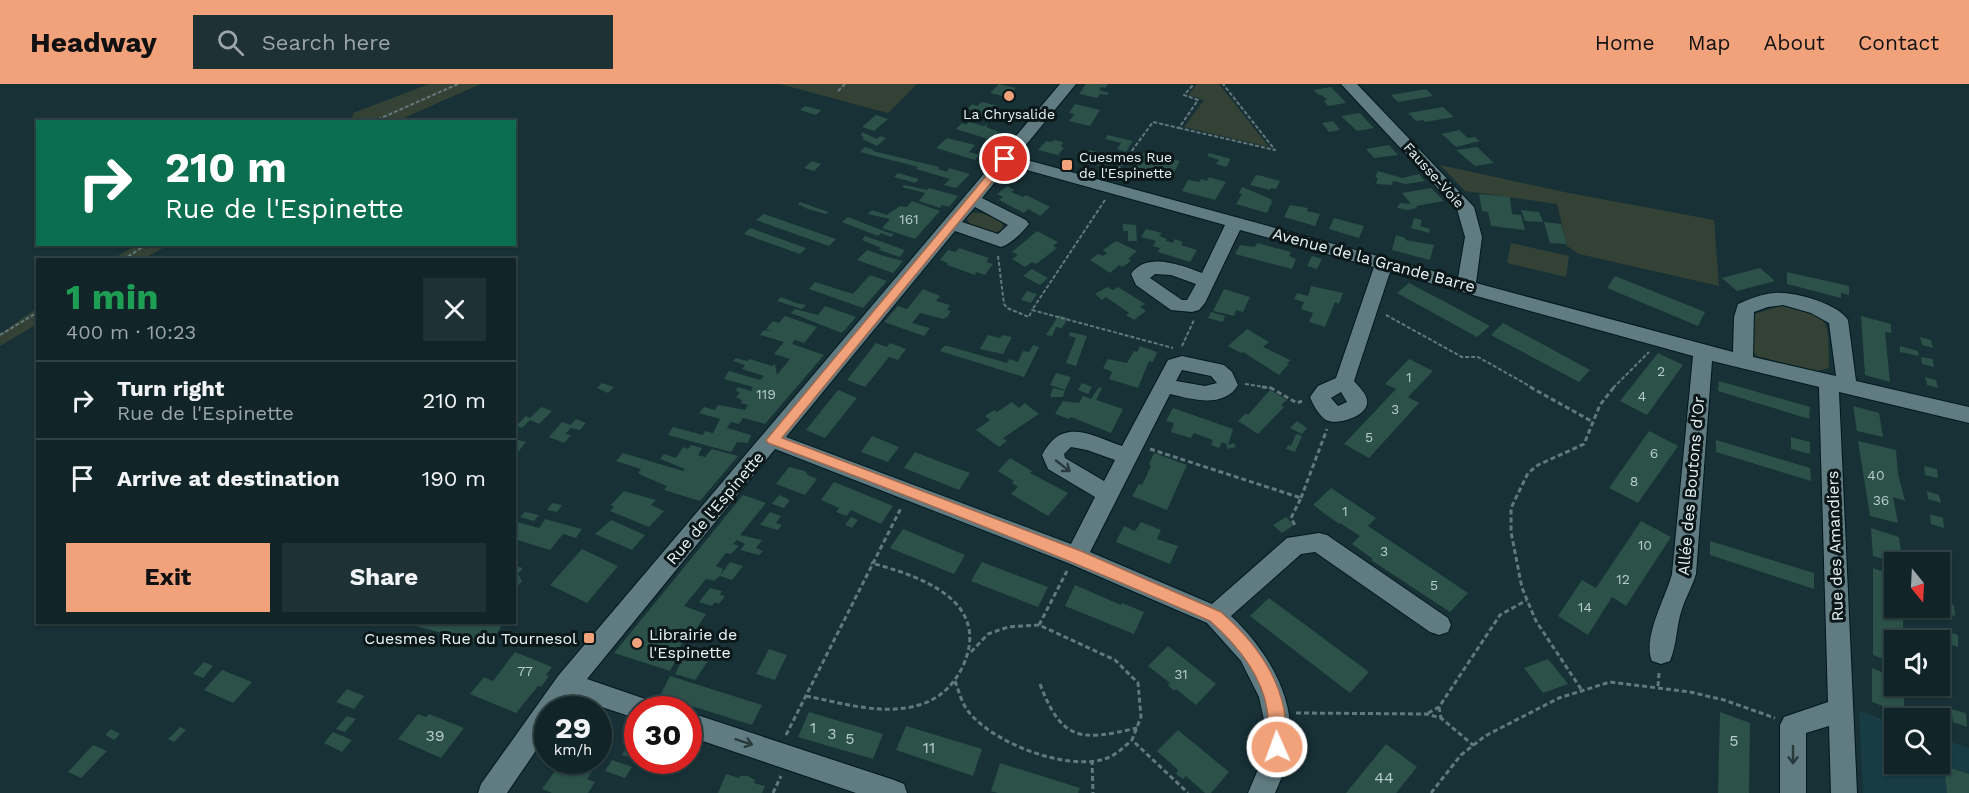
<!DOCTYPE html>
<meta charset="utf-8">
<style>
:root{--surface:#112528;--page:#1e3134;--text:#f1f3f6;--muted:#9ca5a8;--line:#304245;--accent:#f1a27b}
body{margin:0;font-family:"Work Sans",sans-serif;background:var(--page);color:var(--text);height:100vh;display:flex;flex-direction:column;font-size:22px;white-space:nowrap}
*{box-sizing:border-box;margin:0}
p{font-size:20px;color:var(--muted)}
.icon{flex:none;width:33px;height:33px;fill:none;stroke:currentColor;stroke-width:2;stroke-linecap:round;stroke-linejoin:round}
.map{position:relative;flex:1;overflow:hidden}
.sheet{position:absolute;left:36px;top:174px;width:480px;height:366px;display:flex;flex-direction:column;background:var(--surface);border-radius:0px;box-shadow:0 2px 4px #0004,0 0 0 2px var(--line)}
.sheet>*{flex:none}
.banner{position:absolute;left:36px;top:36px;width:480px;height:126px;border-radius:0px;box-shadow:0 2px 4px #0004,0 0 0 2px var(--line);background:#0b6e4f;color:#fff;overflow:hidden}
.needle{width:39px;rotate:162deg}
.buttons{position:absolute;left:1884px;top:468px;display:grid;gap:12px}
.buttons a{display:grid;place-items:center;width:66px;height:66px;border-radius:0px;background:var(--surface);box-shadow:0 2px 4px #0004,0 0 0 2px var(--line);font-size:30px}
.speed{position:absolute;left:534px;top:612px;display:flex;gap:12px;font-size:30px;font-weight:700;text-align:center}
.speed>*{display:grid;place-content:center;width:78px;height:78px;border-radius:50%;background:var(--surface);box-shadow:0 2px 4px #0004,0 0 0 2px var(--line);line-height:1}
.speed small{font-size:15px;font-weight:400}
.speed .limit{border:9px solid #d22;background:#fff;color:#111}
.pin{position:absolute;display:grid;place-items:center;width:51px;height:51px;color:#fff;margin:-26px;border:3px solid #fff;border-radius:50%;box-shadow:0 2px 6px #0007}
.me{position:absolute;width:66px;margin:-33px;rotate:358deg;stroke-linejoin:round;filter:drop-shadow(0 0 4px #0008)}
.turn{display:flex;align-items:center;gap:21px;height:126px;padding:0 30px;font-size:27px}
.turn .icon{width:78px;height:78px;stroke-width:2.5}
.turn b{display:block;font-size:42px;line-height:51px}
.round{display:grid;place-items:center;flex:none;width:63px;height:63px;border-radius:0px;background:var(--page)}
.headline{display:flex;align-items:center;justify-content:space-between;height:102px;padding:0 30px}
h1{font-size:36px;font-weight:700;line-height:45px;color:#1e9e55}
.primary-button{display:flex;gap:12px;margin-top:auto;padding:12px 30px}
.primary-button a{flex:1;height:69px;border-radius:0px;background:var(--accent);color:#111;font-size:24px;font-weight:700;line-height:69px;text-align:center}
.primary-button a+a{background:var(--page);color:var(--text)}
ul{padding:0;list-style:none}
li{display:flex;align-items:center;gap:18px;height:78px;padding:0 30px;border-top:2px solid var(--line)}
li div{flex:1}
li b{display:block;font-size:22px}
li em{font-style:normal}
header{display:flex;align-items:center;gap:36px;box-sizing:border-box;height:84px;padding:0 30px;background:var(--accent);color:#111}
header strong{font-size:28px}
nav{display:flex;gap:33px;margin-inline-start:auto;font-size:21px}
.search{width:420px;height:54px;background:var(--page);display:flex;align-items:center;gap:15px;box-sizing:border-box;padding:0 21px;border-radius:0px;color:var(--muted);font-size:22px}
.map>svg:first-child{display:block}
</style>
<header>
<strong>Headway</strong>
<div class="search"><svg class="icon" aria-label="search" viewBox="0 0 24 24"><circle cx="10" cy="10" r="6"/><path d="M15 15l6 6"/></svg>Search here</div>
<nav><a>Home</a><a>Map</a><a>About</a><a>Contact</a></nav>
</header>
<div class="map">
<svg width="1969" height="709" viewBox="0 0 1969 709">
<rect width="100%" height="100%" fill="#173136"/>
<path fill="#173c43" d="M1859,627L1894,639V680H1940V654L1969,664V709H1863Z"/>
<path fill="#344235" d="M429,0H481L397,37H346L352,35L353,29Z
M780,0H917L888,29Z
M1197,0H1219L1269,63L1184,43L1204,16L1188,11Z
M1440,81L1569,109L1714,136L1719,202L1579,170L1567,162L1557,120L1465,107Z
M972,129C984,128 992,133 1002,138L1003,144L995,149L971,142L967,135Z
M1511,159L1569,172L1566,193L1507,179Z
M138,160H168V161L143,175H113Z
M1783,221C1833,233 1828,235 1829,284L1817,287L1757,272L1749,264L1751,231Z
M37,224V240L0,262V250Z"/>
<path fill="#2b5149" d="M999,0L1016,4L1010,10H1013L1010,14L990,9Z
M1086,0H1108L1105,4L1101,3L1099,6L1109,9L1107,11L1100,10L1097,14L1079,10Z
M1331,3L1338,10L1346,19L1328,22L1324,17L1327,16L1322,11H1319L1313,6Z
M1426,5L1433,12L1398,18L1391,11Z
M982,18L998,22L989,35L970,30L973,27L967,25L972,20L977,22Z
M1075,20L1100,26L1090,42L1069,37L1075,30L1069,29Z
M805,22L821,26L816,31L800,26Z
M1443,23L1454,33L1425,38L1423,36L1416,37L1408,29Z
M1360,29L1367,37L1374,44L1357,47L1341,32Z
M876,31L888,35L874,47L862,43Z
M1333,37L1340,46L1329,48L1322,39Z
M969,38L984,42L988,39L986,43L999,48L991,56L956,45L962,39L966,41Z
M1459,46L1468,54L1475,53L1480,57L1456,63L1442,50Z
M862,48L877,55L880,52L886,54L877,62L862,55L864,53L861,52Z
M1108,51L1116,53L1133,57L1126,68L1117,65L1121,59L1105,55Z
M947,54L975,61L969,68L979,71L975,76L936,64Z
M1054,56L1063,58L1061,62L1064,64L1058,71L1038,66L1046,57L1051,58Z
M1389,61L1398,71L1374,74L1366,65Z
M865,63L874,66L873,67L939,83L938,85L947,88L949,84L970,90L956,104L944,101L950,95L916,85L918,83L860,68Z
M1477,63L1494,79L1475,82L1456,66Z
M1089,66L1102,69L1100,72L1113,75L1107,84L1081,77Z
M1144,68L1180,77L1170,96L1132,86Z
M1209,69L1231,75L1226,83L1216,80L1219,76L1207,72Z
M812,77L821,80L814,87L804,84Z
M1378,87L1402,94L1419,90L1425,97L1405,100L1393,97L1392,101L1376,100L1378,94L1375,93Z
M898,89L919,95L915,99L894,93Z
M1256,91L1262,92L1280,97L1276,105L1271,104L1270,106L1250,101Z
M1209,93L1226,98L1215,116L1182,107L1188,96L1199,98L1201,95L1207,97Z
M904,101L927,106L929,104L958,112L949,123L942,121L940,124L919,117L925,109L902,103Z
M1007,102L1014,106L1011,108L1023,113L1026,111L1050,123L1040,132L1028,125L1024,129L999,116L1003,113L997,110Z
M1242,103L1271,115L1272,118L1267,129L1236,120L1242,110L1239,109Z
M1431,104L1444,117L1416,122L1417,124L1408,126L1397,124L1400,119L1411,120L1402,109Z
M1479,110L1510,113L1512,130L1521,131L1525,146L1491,142L1488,128L1482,127Z
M912,117L940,127L915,155L882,144L890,135L868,130L872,126L887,131L900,122L907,123Z
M800,118L817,124L829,128L826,130L808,125L798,120Z
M1290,121L1308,124L1307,127L1320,130L1315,142L1284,133Z
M1521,126L1539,128L1543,138L1525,137Z
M764,130L836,155L829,162L756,136Z
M848,133L889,149L894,150L891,153L881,149L878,152L842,138Z
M1334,134L1364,142L1359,154L1329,145Z
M1414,134L1422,136L1420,142L1430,145L1429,149L1411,144Z
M1544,138L1561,140L1567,160L1550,159Z
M1123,140L1136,141L1137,157H1128V147H1123Z
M750,144L806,164L800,170L744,150Z
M1146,145L1162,149L1159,152L1167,155L1166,157L1173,159L1175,155L1183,158L1181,161L1197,166L1190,178L1158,168L1160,164L1153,162L1156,157L1141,153Z
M1037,147L1058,158L1053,162L1057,164L1036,180L1032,178L1025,183L1012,175L1018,171L1012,168Z
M1396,151L1405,154V156L1434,161L1430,176L1392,166Z
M865,152L905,166L900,173L879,166L881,164L862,156Z
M1116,157L1137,167L1128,175L1131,176L1127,180L1122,183L1119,181L1110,189L1090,176L1098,170L1103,172L1107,169L1103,166Z
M1257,159L1291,168L1289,172L1296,175L1292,185L1235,170L1240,161L1255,163Z
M959,164L989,174L986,178L993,180L985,191L976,188L975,191L947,181L948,179L940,176L948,166L955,168Z
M867,166L884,172L903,177L893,189L857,176Z
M1312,172L1322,175L1317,185L1307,182Z
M1760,184L1775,197L1737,207L1722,194Z
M1032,185L1048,194L1040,201L1023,192Z
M1787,188L1849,202V211L1841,209V214L1787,200Z
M870,191L887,197L863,224L809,205L815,198L853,210Z
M1615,192L1705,228L1698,242L1607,204Z
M1409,199L1449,220L1490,242L1477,253L1397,209Z
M1311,202L1343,209L1339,220L1335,218L1325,243L1309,238L1313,229L1301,225L1304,218L1294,215L1297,209L1308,212Z
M1107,203L1113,206L1118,203L1145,220L1140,223L1146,227L1134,236L1126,231L1129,229L1106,213L1102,216L1095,210Z
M923,205L940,212L936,217L950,221L947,226L951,227L947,233L943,235L920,229L912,239L930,244L924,252L884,238L898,222L907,225Z
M1224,205L1250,213L1243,228L1236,226L1234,232L1213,227Z
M1027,207L1037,210L1031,219L1021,216Z
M781,213L796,219L806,221L802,225L777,217Z
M825,222L856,233L842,249L791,229L795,225L818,231Z
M1211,228L1225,232L1223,238L1208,234Z
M1059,231L1068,234L1062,244L1056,243L1052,252L1046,251Z
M785,232L817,243L804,259L795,256L792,260L824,271L765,340L743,334L739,340L731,338L727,344L751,351L748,359L737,358L731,368L668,351L673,343L703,351L705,347L713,349L720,335L699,329L704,323L715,326L718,321L745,326L748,321L741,319L742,316L736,313L740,308L735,307L738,303L751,307L753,303L724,295L729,287L760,296L764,292L742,285L745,281L733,277L736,274L747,277L750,275L772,282L775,280L777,291L790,275L774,270L784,258L760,251L764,246L772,247L766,245L773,237L779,239Z
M1861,232L1891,240V249L1885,248L1890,298L1865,291Z
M1503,239L1546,262L1590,286L1579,298L1491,251Z
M1247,245L1269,258L1263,263L1290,276L1287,280H1289L1279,291L1243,268L1241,269L1228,262Z
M1070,248L1087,252L1076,282L1066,279L1076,254L1069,252Z
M988,251L1000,254L1002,251L1012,253L1003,270L980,265Z
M1920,253L1931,256L1933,264L1922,261Z
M876,259L887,263L890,259L906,265L898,276L889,273L865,303L847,296Z
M1033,261L1039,263L1024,293L940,267L944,262H948L1007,279L1009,275L1018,278L1023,267L1029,268Z
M1140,262L1157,268L1153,278L1149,277L1138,304L1109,295L1112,288L1103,284L1108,275L1127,279L1134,267L1137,268Z
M1900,262L1918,267L1919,272L1900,268Z
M1658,269L1683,281L1647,331L1620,317Z
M1921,273L1933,275L1934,283L1922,280Z
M1409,275L1433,287L1408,313L1419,319L1369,374L1344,360L1396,305L1385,300Z
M1056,289L1071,293L1065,306L1050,301Z
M1925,293L1936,296L1938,304L1927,301Z
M1719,297L1810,323L1809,335L1718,307Z
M602,299L614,303L608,309L597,304Z
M1082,299L1092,303L1088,310L1078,306Z
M1099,303L1102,304L1096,316L1123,325L1111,349L1071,333L1069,335L1055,330L1063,317L1079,319L1083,312L1091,315Z
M1053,304L1065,307L1063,313H1050Z
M838,306L857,314L825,354L806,346Z
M1270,306L1287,316L1281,321L1284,323L1258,350L1238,337L1246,329L1248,331Z
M1012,318L1019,324L1025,319L1039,330L1003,354L1007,357L999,363L976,346L990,336L985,332L994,326L997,328Z
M1853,322L1879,329L1883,353L1857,347Z
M541,323L552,327L539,340L530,336L522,344L516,342L526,332L530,334Z
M1173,324L1233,345L1228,361L1234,359L1236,363L1228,365L1226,361H1228L1222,358L1219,364L1211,361L1213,356L1194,349L1191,354L1171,348L1174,339L1166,337Z
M576,335L586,339L580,346L571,344L565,350L571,351L564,359L549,353L562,338L571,341Z
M1297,337L1307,344L1302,350L1290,344Z
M1649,347L1678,362L1638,419L1609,404Z
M1296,350L1302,352L1295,368L1286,365L1288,361L1291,362Z
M872,352L899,363L888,378L861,368Z
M1791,353L1810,358V370L1791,365Z
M514,355L526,358L514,373Z
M1716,356L1810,384L1811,397L1716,368Z
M1858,357L1896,366L1898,390L1905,417L1893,413L1898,439L1870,432Z
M691,361L702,364L698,371L705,373L712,365L738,372L700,417L664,406L667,402L643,392L638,389L641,385L616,377L623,369L683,387L685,385L660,375L664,370L676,374L683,363L688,365Z
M915,368L943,379L970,389L959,406L904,384Z
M1154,369L1187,381L1167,426L1132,412L1139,400L1142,401L1151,382L1149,380Z
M1010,374L1032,387L1030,389L1068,409L1048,432L1011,410L1018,403L1012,399L1014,397L998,387Z
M1924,382L1937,385L1938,394L1925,391Z
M789,383L805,387L808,391L817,395L805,411L776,400Z
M834,398L849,404L893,422L881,440L851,426L847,432L836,428L839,424L821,416Z
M1331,404L1376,434L1368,442L1468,509L1450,528L1371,476L1373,475L1352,460L1360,452L1340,439L1339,440L1313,421Z
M624,407L656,416L651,421L664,427L649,443L610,427L614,423L611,421Z
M1927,407L1939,411L1941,419L1928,415Z
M743,411L766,419L740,451L762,456L756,464L763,467L759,471L740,466L745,460L737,456L733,460L739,462L731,470L726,469L716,482L723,485L720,492L730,478L743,482L732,496L720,492L714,497L706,495L684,522L706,530L694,549L680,544L675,551L684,557L679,564L686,569L708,577L695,596L675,590L680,580L675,578L670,587L614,569Z
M779,411L790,416L784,424L772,420Z
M552,419L562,421L557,428L547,426Z
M525,428L539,431L534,437L520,433Z
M770,428L781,432L776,439L782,441L778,446L760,441Z
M1930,430L1943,434L1944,444L1931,440Z
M851,433L858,436L852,444L845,441Z
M1286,433L1294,441L1282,449L1273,441Z
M545,435L582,445L576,454L563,450L550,466L514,455V437L539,444Z
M611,436L620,440L645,451L632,466L595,450Z
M1641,437L1671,453L1626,522L1612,513L1588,551L1558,532L1582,496L1596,504Z
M1141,438L1161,446L1157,455L1178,462L1170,480L1116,458L1124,442L1135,447Z
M1871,444L1899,453L1901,467L1914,471L1915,478H1894L1873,472Z
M903,445L965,471L954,490L890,464Z
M1710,457L1814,489V505L1710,471Z
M582,465L618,482L587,519L550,501Z
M1935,473L1948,477L1949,487L1940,484V478H1936Z
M982,478L1048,503L1038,523L971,497Z
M514,482L523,484L518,490L522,497L519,501L514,500Z
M1873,484L1894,492V524H1903V552L1913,556H1894V579L1873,571Z
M1075,501L1121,521L1122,519L1144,528L1134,550L1065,522Z
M710,504L722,507L720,511L725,512L719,520L715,518L712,522L699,518Z
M1269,514L1369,588L1350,609L1250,532Z
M1941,517L1954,521L1955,532L1941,528Z
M413,538L476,539L504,538L489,562L412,541Z
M1943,546L1958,551V563L1944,558Z
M1168,562L1216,600L1196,621L1176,605L1174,607L1168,601L1170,599L1148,582Z
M769,565L787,571L775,596L756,590Z
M515,568L552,583L546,591L549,592L541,603L538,602L516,629L470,610L484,593L493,597Z
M1548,575L1568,600L1543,609L1524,584Z
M204,578L213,582L203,594L193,590Z
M1872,584L1894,593V602H1904V630L1872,618Z
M222,586L252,598L233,619L204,606Z
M670,592L762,621L752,641L660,612Z
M347,605L364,612L354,625L336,618Z
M1951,625L1966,629L1967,643L1953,638Z
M809,628L883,650L873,675L798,653Z
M1720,628L1750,639L1749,709H1718Z
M418,630L426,633L429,630L464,644L441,674L398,655Z
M347,632L356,635L345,648L336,645Z
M906,642L982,665L973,692L896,666Z
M180,643L186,646L174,658L168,655Z
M111,645L120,650L114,656L105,651Z
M1178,646L1229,688L1211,709H1205L1186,692L1183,695L1176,690L1178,686L1157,667Z
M333,648L352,656L342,668L324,659Z
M633,652L638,653V676L622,671Z
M1386,660L1417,683L1396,709H1346Z
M93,661L107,667L81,694L68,688Z
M563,676L576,681L579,677L595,683L587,695L595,698L588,709H552L542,705Z
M612,676L632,683L625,694L605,687Z
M642,676H685L678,689Z
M1000,679L1080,704L1078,709H998L991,707Z
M1944,682L1969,690V709H1947Z
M726,690L739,694L740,692H748L755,696L754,699L765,702L762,709H718Z"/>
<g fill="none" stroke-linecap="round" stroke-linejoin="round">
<defs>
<path id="minor" d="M1060,0H1076L1016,73L1458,194L1465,153L1457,125L1341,0H1357L1474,123L1482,153L1476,199L1733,268L1734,233L1738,220C1749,215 1762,210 1774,209C1793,207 1837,219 1848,236L1856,297L1969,323V339L1839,308L1857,709H1831L1829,642L1806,649V709H1780V641L1784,633L1828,618L1819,303L1712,277L1696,490C1692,503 1686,513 1682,525C1676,542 1677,561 1670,577L1661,580L1652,577C1642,554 1666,513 1672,490L1693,272L1390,188L1354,297C1359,303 1366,309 1367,316C1370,332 1337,342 1326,336C1319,331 1313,321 1310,313L1318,302L1336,294L1374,183L1240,146L1205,219L1199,226L1192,228L1171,226L1136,201L1131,190C1146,167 1182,181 1202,189L1225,141L1009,81L982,114L1026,136L1029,140C1022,149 1011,160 1001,163L955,147L786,353L1071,460L1095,413L1048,385L1042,371C1062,333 1089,350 1122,362L1168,276L1182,272L1224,281L1232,288L1238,301C1224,325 1191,315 1170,310L1090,468L1212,520L1287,454L1319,449L1327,451L1448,534L1451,541L1448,548L1439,551L1430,548L1315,468L1301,470L1231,532C1265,564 1295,611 1290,660C1289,678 1282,693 1275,709H1248L1259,683L1264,660V636L1259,613L1241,577L1207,539L1068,479L775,365L587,595L654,618L658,626H638V635L572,613L564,626H548V649L507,709H478L481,700L558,592ZM975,123L1008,141L998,150L962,138ZM1155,190L1171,191L1196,200L1187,216H1182L1150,194ZM1783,221L1811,229L1829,239L1836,292L1753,273L1754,228L1768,223ZM1182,286L1211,292L1217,299L1205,302L1176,297ZM1341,308L1347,318L1338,322L1331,314ZM1071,363L1087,366L1115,376L1104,397L1065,374L1064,370Z
M688,628L894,696L904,700L907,709H856L688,652Z"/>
</defs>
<use href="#minor" stroke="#01181e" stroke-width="2"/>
<path stroke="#62787c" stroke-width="2" stroke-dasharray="4 2" stroke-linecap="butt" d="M838,7L845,0
M372,38L458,0
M1179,44L1275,66L1223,0
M1114,91L1153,38L1179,44L1198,16L1184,11L1194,0
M1105,116L1032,226L1173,264
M998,172L1004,220L1007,224L1029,233L1032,226
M123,176L147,160
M1386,231L1462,273H1478L1533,304
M0,251L38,228
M1182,262L1194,236
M1245,300L1271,304
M1613,304L1649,268"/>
<path stroke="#62787c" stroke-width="3" stroke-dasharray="5 3" stroke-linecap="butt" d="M1262,303L1271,304L1297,319L1302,317
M1530,303L1593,338
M1150,365L1301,414L1291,434L1296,443
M1301,414L1327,345
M1039,541L1067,487
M971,568L988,550L1008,543L1039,541L1115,576L1138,599L1141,633L1132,656L1188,709
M955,597C959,607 961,618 968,627C992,659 1071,690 1110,673C1118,669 1125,662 1132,656
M1040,600C1062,658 1081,657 1137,644
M1658,602L1659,589
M1581,605L1536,537L1522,504L1511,448V424L1528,389L1538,381L1584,360L1600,321L1614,303
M806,612C842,619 882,632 919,621C939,615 952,603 962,584C994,517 920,492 871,479
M1439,623L1441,634
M1296,629L1426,630L1441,634L1473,661
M1428,629L1439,623L1500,531L1527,516
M786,651L901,424
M1092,676L1093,709
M773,709L781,692
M1431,709L1461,671L1485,652L1559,614L1610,598L1690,608L1724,616L1775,634"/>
<use href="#minor" fill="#607c82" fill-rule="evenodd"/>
</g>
<defs><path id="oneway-shaft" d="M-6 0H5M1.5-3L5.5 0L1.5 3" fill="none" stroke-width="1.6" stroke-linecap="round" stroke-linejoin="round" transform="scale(1.5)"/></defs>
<g stroke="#293a3e">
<use href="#oneway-shaft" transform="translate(1063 382) rotate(38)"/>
<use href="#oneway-shaft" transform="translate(744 658) rotate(18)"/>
<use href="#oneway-shaft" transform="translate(1793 671) rotate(90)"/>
</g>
<path fill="#f1a27b" stroke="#9d6950" stroke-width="1.5" d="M1005,72L1011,75L1009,77L782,354L1081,467L1221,528C1250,553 1276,586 1284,625C1286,637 1285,651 1286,663L1283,668L1277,671L1271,668L1269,663C1268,651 1269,637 1267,625C1261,590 1236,560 1210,537C1064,473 917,415 768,359L766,356L1002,73Z"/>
<g fill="#f1a27b" stroke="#0c1719" stroke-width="2">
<circle cx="1009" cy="12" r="6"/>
<rect x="1061" y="75" width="12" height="12" rx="3"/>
<rect x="583" y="548" width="12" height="12" rx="3"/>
<circle cx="637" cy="559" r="6"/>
</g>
<g text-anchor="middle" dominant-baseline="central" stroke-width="6" stroke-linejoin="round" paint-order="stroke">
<g font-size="14" fill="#e5f4f7" stroke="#0c1719">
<text x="1009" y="30">La Chrysalide</text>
<text x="1079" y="73" text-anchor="start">Cuesmes Rue<tspan x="1079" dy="16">de l'Espinette</tspan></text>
</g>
<g font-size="14" fill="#e5f4f7" stroke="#0c1719">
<text transform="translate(1434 91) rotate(48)">Fausse-Voie</text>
</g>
<g font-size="14" fill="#b6cbcc">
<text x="909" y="135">161</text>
<text x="1661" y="287">2</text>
<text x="1409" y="293">1</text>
<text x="766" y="310">119</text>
<text x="1642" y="312">4</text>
<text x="1395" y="325">3</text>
<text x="1369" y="353">5</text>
<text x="1654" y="369">6</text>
<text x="1876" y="391">40</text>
<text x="1634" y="397">8</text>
<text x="1881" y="416">36</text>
<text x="1345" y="427">1</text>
<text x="1645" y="461">10</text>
<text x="1384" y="467">3</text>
<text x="1623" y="495">12</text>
<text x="1434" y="501">5</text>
<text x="1585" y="523">14</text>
<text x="525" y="587">77</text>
<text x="1181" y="590">31</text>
</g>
<g font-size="16" fill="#e5f4f7" stroke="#0c1719">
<text transform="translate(1374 176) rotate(15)">Avenue de la Grande Barre</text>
<text transform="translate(1691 402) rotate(-85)">Allée des Boutons d'Or</text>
<text transform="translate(715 424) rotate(-50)">Rue de l'Espinette</text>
<text transform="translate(1835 462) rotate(-92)">Rue des Amandiers</text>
</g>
<g font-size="16" fill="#e5f4f7" stroke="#0c1719" text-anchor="start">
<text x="649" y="550">Librairie de<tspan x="649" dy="18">l'Espinette</tspan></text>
<text x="577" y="554" text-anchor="end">Cuesmes Rue du Tournesol</text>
</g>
<g font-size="16" fill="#b6cbcc">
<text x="813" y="643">1</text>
<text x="832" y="649">3</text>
<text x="435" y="651">39</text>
<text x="850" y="654">5</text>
<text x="1734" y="656">5</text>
<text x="929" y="663">11</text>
<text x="1384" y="693">44</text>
</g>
</g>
</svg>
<div class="buttons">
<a><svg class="needle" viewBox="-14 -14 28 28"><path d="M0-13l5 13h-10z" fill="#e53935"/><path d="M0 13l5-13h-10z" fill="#9ca5a8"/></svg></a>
<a><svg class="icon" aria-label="sound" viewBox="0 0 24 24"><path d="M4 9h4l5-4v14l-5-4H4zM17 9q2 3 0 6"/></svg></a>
<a><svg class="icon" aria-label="search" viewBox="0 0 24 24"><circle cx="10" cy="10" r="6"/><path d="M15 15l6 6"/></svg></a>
</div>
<div class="speed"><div>29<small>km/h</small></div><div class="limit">30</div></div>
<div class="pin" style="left:1005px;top:75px;background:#d93025"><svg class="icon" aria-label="arrive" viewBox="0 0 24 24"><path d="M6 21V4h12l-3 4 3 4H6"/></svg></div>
<svg class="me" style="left:1277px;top:663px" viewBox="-20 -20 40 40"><circle r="17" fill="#f1a27b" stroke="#fff" stroke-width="3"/><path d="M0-11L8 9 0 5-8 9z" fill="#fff"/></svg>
<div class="banner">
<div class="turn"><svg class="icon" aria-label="right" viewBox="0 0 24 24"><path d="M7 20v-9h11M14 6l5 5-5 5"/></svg><div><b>210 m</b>Rue de l'Espinette</div></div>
</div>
<section class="sheet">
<div class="headline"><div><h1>1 min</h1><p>400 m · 10:23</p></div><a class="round"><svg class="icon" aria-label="close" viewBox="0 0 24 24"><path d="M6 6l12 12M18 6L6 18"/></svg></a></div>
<ul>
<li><svg class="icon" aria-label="right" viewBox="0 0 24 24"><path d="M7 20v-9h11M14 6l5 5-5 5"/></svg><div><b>Turn right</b><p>Rue de l'Espinette</p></div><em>210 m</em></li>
<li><svg class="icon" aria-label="arrive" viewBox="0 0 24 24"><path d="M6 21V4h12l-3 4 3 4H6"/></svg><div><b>Arrive at destination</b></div><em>190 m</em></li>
</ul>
<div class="primary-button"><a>Exit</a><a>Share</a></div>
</section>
</div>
